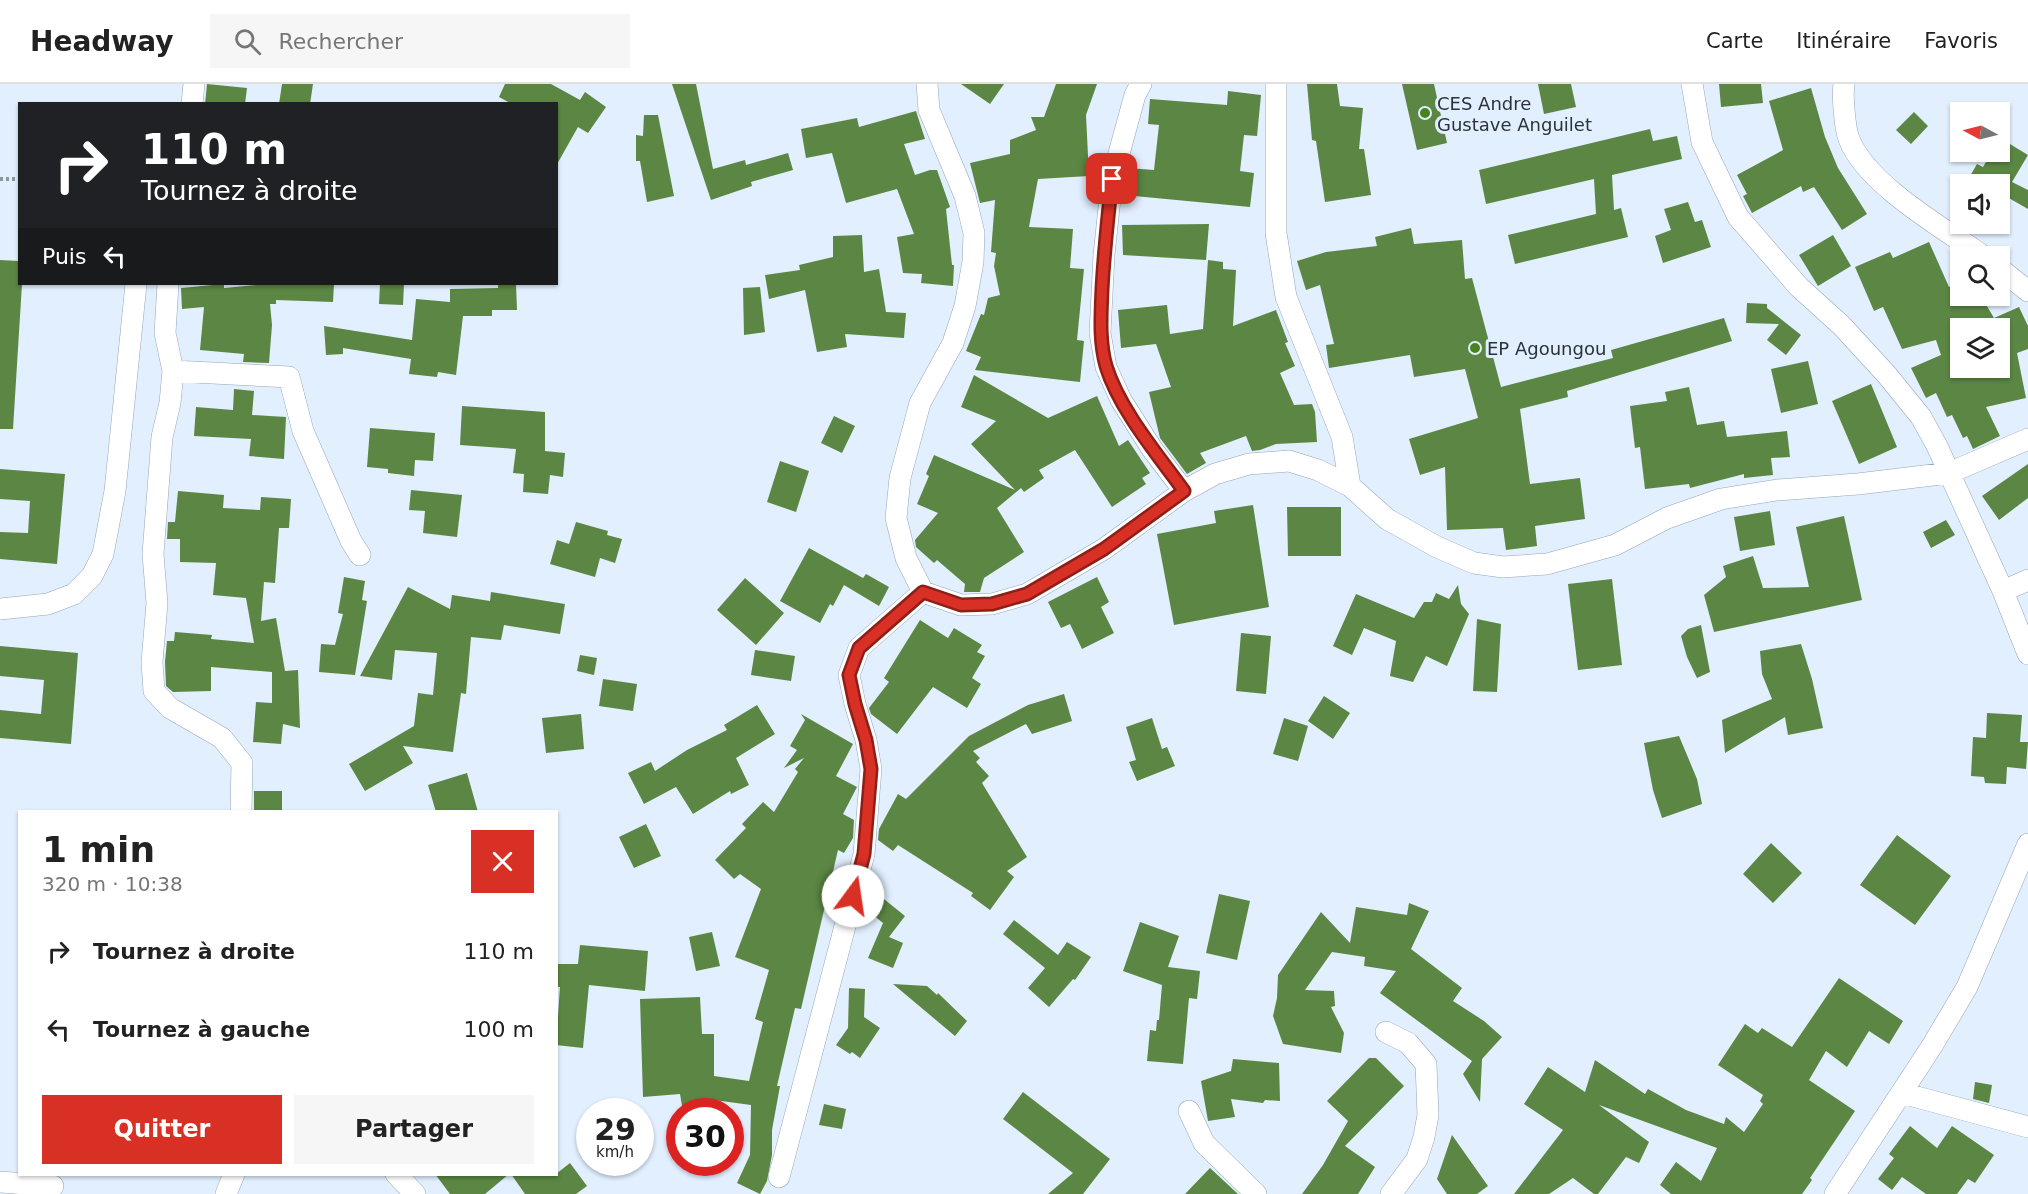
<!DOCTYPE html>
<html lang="fr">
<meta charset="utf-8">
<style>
:root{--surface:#fff;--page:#f6f6f6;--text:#222;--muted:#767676;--line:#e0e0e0;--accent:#d93025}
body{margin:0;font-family:"DejaVu Sans",sans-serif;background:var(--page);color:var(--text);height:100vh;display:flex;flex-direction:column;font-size:22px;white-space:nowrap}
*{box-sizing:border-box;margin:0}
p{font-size:20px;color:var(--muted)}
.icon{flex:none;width:33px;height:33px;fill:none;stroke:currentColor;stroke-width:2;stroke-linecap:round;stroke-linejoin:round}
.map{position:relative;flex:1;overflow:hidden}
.side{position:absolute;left:18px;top:726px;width:540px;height:366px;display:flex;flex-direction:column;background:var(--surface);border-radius:0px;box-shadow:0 2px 4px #0004}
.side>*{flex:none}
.top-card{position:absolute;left:18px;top:18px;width:540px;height:183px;border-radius:0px;box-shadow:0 2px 4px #0004;background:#202124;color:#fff;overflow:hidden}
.needle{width:39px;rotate:277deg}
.controls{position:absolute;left:1950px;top:18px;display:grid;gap:12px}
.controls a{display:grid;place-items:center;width:60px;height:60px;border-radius:0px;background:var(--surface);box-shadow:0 2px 4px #0004;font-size:30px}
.speed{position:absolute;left:576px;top:1014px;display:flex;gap:12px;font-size:30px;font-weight:700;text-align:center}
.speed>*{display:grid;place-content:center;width:78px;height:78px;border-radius:50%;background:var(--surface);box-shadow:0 2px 4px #0004;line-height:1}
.speed small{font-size:15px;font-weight:400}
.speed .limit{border:9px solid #d22;background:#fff;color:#111}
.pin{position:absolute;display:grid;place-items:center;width:51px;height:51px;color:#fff;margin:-26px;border-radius:12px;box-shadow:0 3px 9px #0006}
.me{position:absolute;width:66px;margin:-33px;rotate:14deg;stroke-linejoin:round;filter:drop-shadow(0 0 4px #0008)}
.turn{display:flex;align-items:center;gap:21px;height:126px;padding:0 24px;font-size:27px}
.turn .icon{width:78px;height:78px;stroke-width:2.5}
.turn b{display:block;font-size:42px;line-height:51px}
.then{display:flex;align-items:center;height:57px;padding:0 24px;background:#0003;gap:12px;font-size:22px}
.round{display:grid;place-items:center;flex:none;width:63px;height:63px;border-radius:0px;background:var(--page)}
.headline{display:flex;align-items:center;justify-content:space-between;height:102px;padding:0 24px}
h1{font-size:36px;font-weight:700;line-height:45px}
.primary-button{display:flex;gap:12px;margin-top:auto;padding:12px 24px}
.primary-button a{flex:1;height:69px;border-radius:0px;background:var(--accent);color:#fff;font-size:24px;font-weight:700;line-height:69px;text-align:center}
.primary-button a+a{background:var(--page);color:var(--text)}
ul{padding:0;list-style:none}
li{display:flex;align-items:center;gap:18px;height:78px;padding:0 24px}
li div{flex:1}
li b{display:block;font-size:22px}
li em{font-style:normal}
header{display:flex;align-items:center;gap:36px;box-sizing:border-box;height:84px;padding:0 30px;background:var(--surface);border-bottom:2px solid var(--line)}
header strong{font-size:28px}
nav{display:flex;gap:33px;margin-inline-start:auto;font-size:21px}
.search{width:420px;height:54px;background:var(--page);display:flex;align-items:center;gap:15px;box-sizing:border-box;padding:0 21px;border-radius:0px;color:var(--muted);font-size:22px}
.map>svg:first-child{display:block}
</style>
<header>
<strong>Headway</strong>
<div class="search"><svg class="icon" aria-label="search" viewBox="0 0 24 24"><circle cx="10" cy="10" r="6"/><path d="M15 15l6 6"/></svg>Rechercher</div>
<nav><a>Carte</a><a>Itinéraire</a><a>Favoris</a></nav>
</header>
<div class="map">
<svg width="2028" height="1110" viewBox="0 0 2028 1110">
<rect width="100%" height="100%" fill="#e2efff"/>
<path fill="#5b8643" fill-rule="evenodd" d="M207,0L247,4L245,20H205Z
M282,0H313L310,20H279Z
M505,0H551L580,16L585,8L606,23L588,49L578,43L556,82V20H512L499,13Z
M672,0H696L713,85L745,76L746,81L788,69L793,86L751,98L752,102L711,116Z
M961,0H1004L990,20Z
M1056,0H1097L1086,31L1089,92L1038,95L1029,143L1073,145L1070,184L1084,185L1077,256L1084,257L1080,298L975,286L981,273L966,267L981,230L984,231L988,214L1000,211L994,182L996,169L991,168L995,116L980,119L970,79L1010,70V56L1036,46L1031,33H1044Z
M1307,0H1337L1340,22L1363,24L1359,65H1364L1371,111L1325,118L1316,57L1312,56Z
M1402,0H1434L1447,59L1417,66Z
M1538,0H1571L1576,23L1544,30Z
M1719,0H1761L1763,19L1721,23Z
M1811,4L1825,53L1838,84L1867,130L1842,146L1814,103L1803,108L1801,102L1752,129L1743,112L1747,110L1737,91L1783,66L1769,17Z
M1228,7L1261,11L1257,52L1244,51L1240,87L1254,89L1250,123L1124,111L1128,84L1154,86L1159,41L1148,40L1150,15L1227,21Z
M916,27L925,55L904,60L915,91L930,86H937L950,123L946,125L952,181H954L953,202L921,199L922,190L903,189L897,153L914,150L897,105L846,119L832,69L806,74L801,45L857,34L859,43Z
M1914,28L1928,42L1911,60L1896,46Z
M644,31H658L674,112L647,118L640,77H636V51L643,52Z
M1650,45L1653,57L1677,52L1682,75L1612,91L1614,126L1621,124L1628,153L1515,180L1508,151L1596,130L1594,95L1486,120L1479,86Z
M2000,54L2028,71L2012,98L2028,106V125L2000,109V100H1986L1970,92L1977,80L1983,83L1992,68H2000Z
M1688,118L1695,138L1702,136L1711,163L1663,179L1655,152L1671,146L1664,125Z
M1209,140L1206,176L1123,171L1122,141Z
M1411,144L1414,160L1462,156L1465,195L1472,194L1501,303L1613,274L1611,266L1724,234L1732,257L1567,307L1568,313L1520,325L1530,400L1580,394L1585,435L1535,442L1537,462L1506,466L1503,444L1447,446L1445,383L1420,391L1409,355L1478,334L1465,285L1414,293L1410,271L1329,284L1326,261L1334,260L1320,201L1306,206L1297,177L1326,168L1377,162L1375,153Z
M862,151L864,188L879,185L886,228L906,229L904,254L845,250L847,263L817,268L805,206L769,215L765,191L800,186L799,181L833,173V152Z
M1833,151L1851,182L1818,202L1799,171Z
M1929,158L1949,203L1960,197V212H1981L1994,234L2019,223L2028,242V265L2017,269L2026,314L1986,323L2000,352L1973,365L1967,352L1963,354L1952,331L1947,333L1936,309L1926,314L1911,284L1941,271L1936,256L1902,265L1883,223L1874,227L1855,183L1890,168L1893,174ZM1960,244H2000V284H1960Z
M0,176L20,177V200H22L13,345H0Z
M1208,176L1223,178V185L1236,186L1233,242L1276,226L1288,258L1285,259L1295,282L1280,289L1294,321L1312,320L1315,328L1317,358L1276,360L1260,366L1252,367L1246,352L1200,369L1206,379L1187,390L1160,354L1149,308L1171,303L1156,260L1121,264L1118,226L1167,221L1170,250L1203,245Z
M224,200V204L265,200H334L333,218L276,216V220H270L272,241L269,279L243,278L244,270L200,266L204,223L182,225L181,204Z
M380,200H404L403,221L379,220Z
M498,200H516L517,226H492V232H463L456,291L438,288L437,293L409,290L411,275L343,264V270L326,271L324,242L412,256L416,215L450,218V205L498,204Z
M760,203L765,248L744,251L743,204Z
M1747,219L1767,220V224L1801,251L1786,271L1767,256L1779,240L1746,239Z
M1808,277L1818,320L1781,329L1771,285Z
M974,291L1048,334L1097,312L1119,362L1128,356L1150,389L1142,394L1146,400L1112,423L1075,366L1039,386L1044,394L1024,408L1021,404L997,424L1024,468L984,494L980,508H964L965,500L937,476L934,479L916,463L915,456L938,429L917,420L929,392L926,390L934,371L1015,406L971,360L996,337L961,323Z
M1871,300L1897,363L1859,380L1832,317Z
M1689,303L1697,341L1724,337L1727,353L1787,347L1790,373L1771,374L1773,391L1744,394V390L1690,404L1689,400L1645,405L1640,363L1635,364L1630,322L1667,317L1665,308Z
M234,305L254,307L252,331L286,333L284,375L249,372L251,355L194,352L196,323L233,326Z
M462,322L545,328V367L565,369L563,393L550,391L548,410L523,408L524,390L513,389L516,365L460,361Z
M834,332L855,342L842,369L821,359Z
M370,344L435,349L433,377L415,376L414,392L388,389V385L367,383Z
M780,377L809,387L796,428L767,418Z
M2028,380V414L1999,436L1982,412Z
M0,385L65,390L57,480L0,475V448L28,449L30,417L0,415Z
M411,406L462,411L457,453L423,449L425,427L409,426Z
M178,407L224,411L223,424L260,426L261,413L291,415L289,444H279L275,499L264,498L261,537L276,534L285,587L298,586L300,644L283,640L281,660L253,658L256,618L272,619V588L211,583V607L173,608L166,602L165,578L167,557H174L175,548L212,551L211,555L254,559L246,514L213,511L216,479L180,478V455H167L168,438H175Z
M1253,421L1269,523L1174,541L1157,450L1216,439L1214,427Z
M1287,423H1341V472H1288Z
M1770,427L1775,461L1740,467L1734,433Z
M1844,432L1862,516L1714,548L1704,511L1726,493L1723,482L1753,472L1763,504L1809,503L1796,443Z
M1946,436L1955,451L1931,464L1923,448Z
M576,438L608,447L607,451L622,455L615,479L600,474L595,493L550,480L557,456L569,460Z
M809,464L863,494L866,490L889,503L879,522L844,501L833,522L830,520L820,539L780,517Z
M344,493L365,497L362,516L367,517L355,591L319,588L321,560L335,561L343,530L338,529Z
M1097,493L1109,518L1101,523L1114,549L1082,565L1070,540L1061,544L1048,518Z
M745,494L784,529L756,561L717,526Z
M1612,495L1622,581L1578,586L1568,500Z
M1458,501L1461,520L1469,530L1447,582L1426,572L1413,598L1390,592L1396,557L1364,544L1352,571L1333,562L1356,510L1414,534L1424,518H1432L1436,509L1449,515Z
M408,503L450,525L452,511L490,517L491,508L565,520L560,550L504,541L501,556L471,553L466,610L461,609L453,668L403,662L413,679L365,707L349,680L414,642L418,609L433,611L437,569L395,566L392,596L360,592Z
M1477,535L1501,540L1497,608L1473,607Z
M920,536L948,554L954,544L982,561L977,568L985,572L972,594L981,600L967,624L933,603L897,650L871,630L869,624L889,598L884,594Z
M1701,541L1710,588L1697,594L1687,573L1681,552L1688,545Z
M1241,549L1271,552L1266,610L1236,607Z
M1801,560L1812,595L1823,644L1788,651L1785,633L1725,669L1722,636L1772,615L1762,590L1760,567Z
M0,562L78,569L71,660L0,654V626L41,630L44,596L0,592Z
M755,566L795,572L791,597L751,591Z
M580,571L597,574L594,591L577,587Z
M603,595L637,600L633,627L599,622Z
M1064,610L1072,637L1032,650L1026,640L973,667L980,674L976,678L989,692L982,699L1027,773L1007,787L1014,793L990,826L971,812L973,809L898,761L893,767L878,756L879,745L898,710L906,715L969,652L1028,621Z
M1324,612L1350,629L1333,655L1308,637Z
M757,621L775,650L736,674L749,701L731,710L730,707L693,730L676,703L644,720L628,689L651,678L655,687L687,666L727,646L724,641Z
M1987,629L2022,631L2020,658H2028L2026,685L2007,683L2006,700L1985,699L1984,693L1971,692L1973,653L1986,654Z
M581,630L584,665L546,669L542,634Z
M801,630L853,660L836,692L857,703L843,730L854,736L853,754L844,769L838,766L801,925L795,924L777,1002H780L772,1046V1071L767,1097L760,1110L737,1099L750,1071L751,1021L714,1016L716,1028H683L680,1010L643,1013L640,915L700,913L702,950H714V992L749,997L763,938L755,935L769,886L735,873L761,805L740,790L734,795L715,776L746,744L742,740L763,718L774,728L798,688L795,685L804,674L784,684L797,666L790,662L805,636Z
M1152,634L1162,665L1167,663L1175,682L1137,697L1129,678L1136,676L1126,643Z
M1284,634L1308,642L1298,677L1273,670Z
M1679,652L1697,695L1702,720L1662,734L1653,706L1644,659Z
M467,689L478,728H436L428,701Z
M254,707H282V728H254Z
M646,740L661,772L634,784L619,753Z
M1897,751L1951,792L1915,841L1860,801Z
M1771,759L1802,789L1773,819L1743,790Z
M869,803L905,832L889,853L903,859L893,884L868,874L883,839L863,823Z
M1219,810L1250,817L1237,876L1206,869Z
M1409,819L1429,827L1411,865L1462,904L1453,917L1484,937L1502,953L1482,975L1480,1018L1463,990L1472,977L1380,909L1396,887L1364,882L1365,873L1332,868L1305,906L1334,907L1335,922L1331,923L1344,949L1341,969L1283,960L1273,932L1277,914L1278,891L1321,828L1350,859L1356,823L1407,831Z
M1014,836L1058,871L1067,858L1091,873L1075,896L1073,895L1049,923L1028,904L1045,884L1003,850Z
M1140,838L1179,852L1168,883L1200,887L1197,915L1189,914L1183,980L1147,977L1150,946L1156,947L1157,936H1159L1162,901L1123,887Z
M712,848L720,882L696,887L689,853Z
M580,861L648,867L645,907L589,901L583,964L556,961L560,903H556V880H578Z
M1839,894L1903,937L1889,960L1869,947L1847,983L1826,967L1809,996L1855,1027L1810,1094L1812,1096L1802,1110H1671L1660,1101L1676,1078L1701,1097L1717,1064L1599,1021L1649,1058L1639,1079L1626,1073L1598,1110H1594L1573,1094L1549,1110H1514L1563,1046L1524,1020L1548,983L1585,1008L1595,976L1645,1010L1648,1005L1686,1026L1724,1040L1726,1033L1744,1048L1763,1020L1760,1017L1763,1011L1718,981L1745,940L1758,949L1762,944L1792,963Z
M893,900L927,902L937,911L938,909L967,937L955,952Z
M849,904L865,905L864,933L880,944L860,974L852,968L850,970L836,961L848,944Z
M1369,974H1376L1404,1002L1345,1062L1375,1083L1358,1110H1302L1323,1081L1348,1037L1327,1017Z
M1233,975L1279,979L1280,1017L1265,1016L1263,1019L1231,1015L1235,1033L1208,1037L1201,997L1231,987Z
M1975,998L1992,1001L1989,1019L1973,1015Z
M1023,1008L1110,1075L1083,1110H1048L1073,1089L1003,1035Z
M824,1020L846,1025L842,1045L819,1041Z
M1910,1042L1937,1064L1952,1042L1994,1071L1975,1099L1968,1095L1957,1110H1926L1902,1093L1892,1106L1878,1095L1894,1074L1889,1070Z
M1452,1051L1488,1102L1477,1110H1447L1437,1095Z
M570,1079L587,1102L576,1110H525L511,1090H556Z
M1210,1084L1238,1110H1185Z
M435,1090H509L485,1110H450Z"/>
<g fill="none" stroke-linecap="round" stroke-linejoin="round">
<defs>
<path id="minor" d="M927,0L929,26L965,112L974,149L973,178L965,222L953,259L920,319L900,394L896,434L906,474L923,508L961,521L992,520L1027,510L1104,465L1184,407L1215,390L1249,380L1289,377L1318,386L1350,402L1387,435L1437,463L1474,479L1503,483L1547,480L1615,461L1667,434L1721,415L1777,406L1858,400L1949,389L2028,355
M1141,0L1135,11L1112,95L1104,171L1100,249L1106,283L1121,316L1152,365L1184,407
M1276,0V149L1286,213L1342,353L1350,402
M1692,0L1702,58L1738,133L1799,203L1842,242L1887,291L1921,333L1937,362L2003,507L2028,570
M1844,0C1842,11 1845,45 1849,55C1866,100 1943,144 1983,172
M192,20L194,0
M2000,185L2028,207
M168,200L165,249L173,287L170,319L162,353L153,470L157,519L152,578L154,607L170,624L222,654L242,679L241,728
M173,287L289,293L303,347L351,457L360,471
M2003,507L2028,496
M0,525L48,520L74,510L92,492L103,470L115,407L136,200
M1386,948L1408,959L1426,980L1428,1031L1424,1053L1417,1075L1391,1110
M1902,1009L2028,1043
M1189,1027L1204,1059L1256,1110
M396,1090L415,1110
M779,1093L864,770L871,685L866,656L855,620L849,591L859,564L923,508
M0,1098L53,1102
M226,1110L234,1090
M1835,1110L1932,962L1967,903L2028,760"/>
</defs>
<use href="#minor" stroke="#96a5b8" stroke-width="22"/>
<path stroke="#8c96a2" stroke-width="4" stroke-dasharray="3 3" stroke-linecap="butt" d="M0,95H20"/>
<use href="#minor" stroke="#fff" stroke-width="21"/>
</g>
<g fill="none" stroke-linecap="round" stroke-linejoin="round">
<defs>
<path id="route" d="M853,812L864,770L871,685L866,656L855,620L849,591L859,564L923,508L961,521L992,520L1027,510L1104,465L1184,407C1158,371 1119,325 1106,282C1099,257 1101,231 1102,205C1104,168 1108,131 1112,95"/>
</defs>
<use href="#route" stroke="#8d1f18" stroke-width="15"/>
<use href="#route" stroke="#d93025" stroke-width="10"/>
</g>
<g fill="#49831e" stroke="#e2efff" stroke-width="2">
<circle cx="1425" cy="29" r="6"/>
<circle cx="1475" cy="264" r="6"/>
</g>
<g text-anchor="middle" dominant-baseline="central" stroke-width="6" stroke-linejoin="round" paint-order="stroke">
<g font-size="18" fill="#2c323a" stroke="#e2efff" text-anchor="start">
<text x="1437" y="19">CES Andre<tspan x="1437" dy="21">Gustave Anguilet</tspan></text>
<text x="1487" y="264">EP Agoungou</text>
</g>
</g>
</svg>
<div class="controls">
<a><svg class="needle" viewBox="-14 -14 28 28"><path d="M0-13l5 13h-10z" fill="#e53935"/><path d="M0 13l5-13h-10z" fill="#767676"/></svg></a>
<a><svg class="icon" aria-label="sound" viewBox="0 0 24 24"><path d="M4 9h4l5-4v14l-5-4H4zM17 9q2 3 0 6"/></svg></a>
<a><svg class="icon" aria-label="search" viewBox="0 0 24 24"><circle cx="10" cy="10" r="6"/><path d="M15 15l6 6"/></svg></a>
<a><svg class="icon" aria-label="layers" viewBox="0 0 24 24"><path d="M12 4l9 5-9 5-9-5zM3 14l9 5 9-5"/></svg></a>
</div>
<div class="speed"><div>29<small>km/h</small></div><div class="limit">30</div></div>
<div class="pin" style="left:1112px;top:95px;background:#d93025"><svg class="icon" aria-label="arrive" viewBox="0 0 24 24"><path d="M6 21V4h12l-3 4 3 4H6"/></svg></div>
<svg class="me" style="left:853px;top:812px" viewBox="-20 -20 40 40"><circle r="19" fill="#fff"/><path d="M0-13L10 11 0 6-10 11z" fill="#d93025"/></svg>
<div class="top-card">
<div class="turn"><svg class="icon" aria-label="right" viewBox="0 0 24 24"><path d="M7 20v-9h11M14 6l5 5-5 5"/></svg><div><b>110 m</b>Tournez à droite</div></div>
<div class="then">Puis<svg class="icon" aria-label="left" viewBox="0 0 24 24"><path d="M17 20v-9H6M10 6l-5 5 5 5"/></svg></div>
</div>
<section class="side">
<div class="headline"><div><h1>1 min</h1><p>320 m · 10:38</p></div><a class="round" style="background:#d93025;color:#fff"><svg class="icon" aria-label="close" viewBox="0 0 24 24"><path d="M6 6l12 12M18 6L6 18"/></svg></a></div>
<ul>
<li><svg class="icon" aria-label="right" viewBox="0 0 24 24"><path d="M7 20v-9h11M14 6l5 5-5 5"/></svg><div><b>Tournez à droite</b></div><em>110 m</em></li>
<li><svg class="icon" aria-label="left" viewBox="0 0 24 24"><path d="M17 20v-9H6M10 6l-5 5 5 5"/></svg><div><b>Tournez à gauche</b></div><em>100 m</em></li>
</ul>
<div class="primary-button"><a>Quitter</a><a>Partager</a></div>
</section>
</div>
